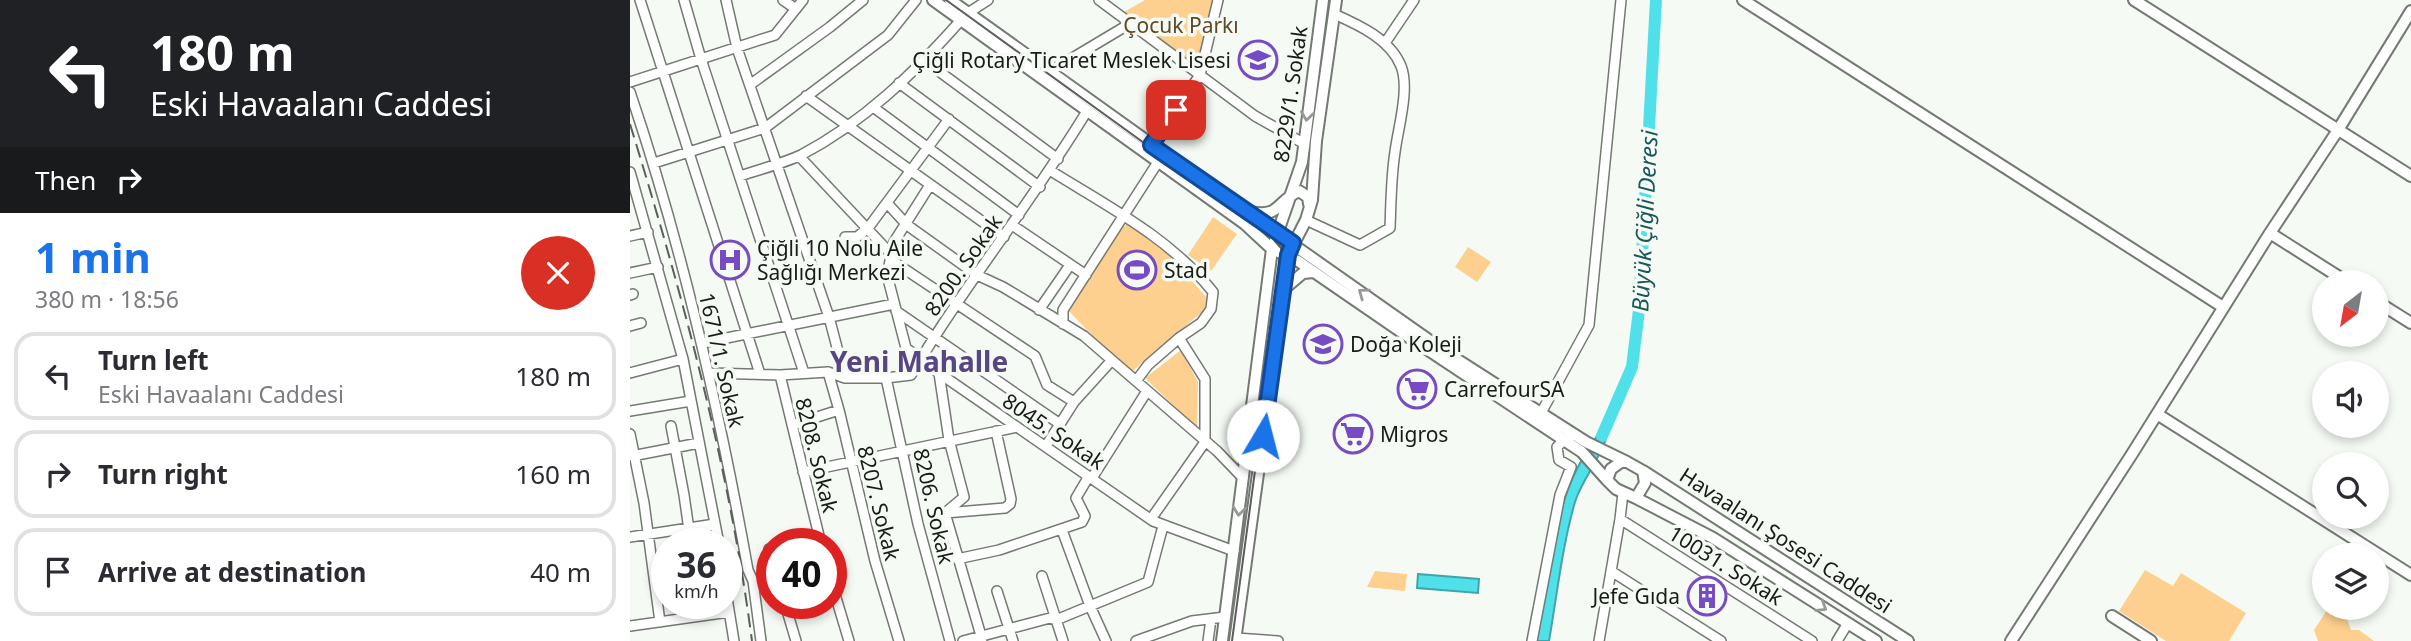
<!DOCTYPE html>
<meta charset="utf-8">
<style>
:root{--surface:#fff;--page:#f7f7f7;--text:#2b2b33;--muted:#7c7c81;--line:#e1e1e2;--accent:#1a73e8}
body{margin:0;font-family:"Noto Sans",sans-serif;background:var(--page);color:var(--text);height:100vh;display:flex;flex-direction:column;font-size:26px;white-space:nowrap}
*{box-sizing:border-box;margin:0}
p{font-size:23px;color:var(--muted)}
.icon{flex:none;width:38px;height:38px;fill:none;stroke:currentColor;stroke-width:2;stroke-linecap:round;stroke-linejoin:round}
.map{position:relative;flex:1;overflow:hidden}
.drawer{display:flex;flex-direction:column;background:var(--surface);width:630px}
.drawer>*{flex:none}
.guide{background:#202124;color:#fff;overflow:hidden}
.needle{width:46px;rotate:211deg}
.tools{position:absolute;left:1682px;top:270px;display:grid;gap:14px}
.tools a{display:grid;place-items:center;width:77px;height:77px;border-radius:50%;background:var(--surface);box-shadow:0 4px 10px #0003;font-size:35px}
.speed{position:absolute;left:21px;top:528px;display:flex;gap:14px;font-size:35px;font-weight:700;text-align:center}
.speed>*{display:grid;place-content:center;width:91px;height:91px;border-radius:50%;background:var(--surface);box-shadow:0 4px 10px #0003;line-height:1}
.speed small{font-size:18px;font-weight:400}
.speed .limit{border:10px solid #d22;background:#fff;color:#111}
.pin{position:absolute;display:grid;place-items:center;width:60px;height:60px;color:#fff;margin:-30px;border-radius:14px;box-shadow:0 4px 10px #0006}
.me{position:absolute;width:77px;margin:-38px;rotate:8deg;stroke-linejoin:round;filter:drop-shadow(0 0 5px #0008)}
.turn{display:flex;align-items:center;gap:24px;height:147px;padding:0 35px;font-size:32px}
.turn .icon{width:91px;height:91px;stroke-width:2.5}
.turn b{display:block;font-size:49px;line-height:60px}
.then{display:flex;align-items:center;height:66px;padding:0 35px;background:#0003;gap:14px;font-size:26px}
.round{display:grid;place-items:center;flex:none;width:74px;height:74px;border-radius:37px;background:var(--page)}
.summary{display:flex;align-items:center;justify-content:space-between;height:119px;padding:0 35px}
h1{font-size:42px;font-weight:700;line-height:52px;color:var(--accent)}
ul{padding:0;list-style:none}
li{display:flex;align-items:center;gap:21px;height:88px;margin:0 14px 10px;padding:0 21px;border:4px solid var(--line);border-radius:21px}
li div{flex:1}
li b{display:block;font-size:26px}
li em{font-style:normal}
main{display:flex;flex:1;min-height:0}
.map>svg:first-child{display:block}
</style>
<main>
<section class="drawer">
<div class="guide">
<div class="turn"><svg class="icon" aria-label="left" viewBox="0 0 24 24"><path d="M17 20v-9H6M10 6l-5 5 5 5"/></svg><div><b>180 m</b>Eski Havaalanı Caddesi</div></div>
<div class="then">Then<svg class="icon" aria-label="right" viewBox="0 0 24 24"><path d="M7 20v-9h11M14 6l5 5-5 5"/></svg></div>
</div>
<div class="summary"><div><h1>1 min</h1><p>380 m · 18:56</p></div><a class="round" style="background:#d93025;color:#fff"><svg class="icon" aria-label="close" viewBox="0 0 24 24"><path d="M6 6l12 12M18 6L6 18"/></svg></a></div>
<ul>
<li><svg class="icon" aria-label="left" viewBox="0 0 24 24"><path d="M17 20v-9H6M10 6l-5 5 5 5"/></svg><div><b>Turn left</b><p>Eski Havaalanı Caddesi</p></div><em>180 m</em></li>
<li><svg class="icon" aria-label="right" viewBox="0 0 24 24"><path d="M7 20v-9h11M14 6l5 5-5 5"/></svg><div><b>Turn right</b></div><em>160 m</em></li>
<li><svg class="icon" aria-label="arrive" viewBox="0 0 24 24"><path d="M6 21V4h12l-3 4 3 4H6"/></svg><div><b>Arrive at destination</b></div><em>40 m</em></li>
</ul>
</section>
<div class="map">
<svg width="1781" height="641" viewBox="0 0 1781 641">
<rect width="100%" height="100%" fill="#f5fbf4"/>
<path fill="#fdd08f" d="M515,0H583L568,61L563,63L494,12Z
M583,217L607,234L581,271L558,255Z
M498,224L523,238L579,300L572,312L499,374L436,308L493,227Z
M838,247L861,262L847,282L825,267Z
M551,350L568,382L567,428L515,378Z
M1515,570L1543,586L1551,573L1616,613L1599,641H1536L1489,611Z
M745,571L777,574L775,591L737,587Z
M1699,607H1724L1717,619L1721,630H1729L1744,641H1688L1684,630Z"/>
<path fill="#50e0ea" stroke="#40a5ab" stroke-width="2" d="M968,434L976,439C968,462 951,482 945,502C932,547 927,595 919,641H906C915,590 924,511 948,467C954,455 962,445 968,434Z
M788,574L849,579L848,593L787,588Z"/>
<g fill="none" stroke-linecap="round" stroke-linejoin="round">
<path stroke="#50e0ea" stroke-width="12" d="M972,436L1002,367L1009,310L1026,0"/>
<defs>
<path id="minor" d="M10,0L130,374
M54,0L71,59L174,373
M96,0L107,48L199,317L215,378
M153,0L166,9
M469,0L625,116L673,143
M338,13L358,0
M755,43L784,0
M295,61L428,159
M419,72L501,23
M0,82L145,35L173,0
M269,83L410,187
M121,84L200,27L233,0
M0,92C53,248 89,408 118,570L123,581L131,641
M176,96L374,237
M243,107L389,215
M521,145L570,75L588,0
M169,156L261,254L267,264L405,356L417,385L444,402
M24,163L135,128L258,35L286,0
M421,171C479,207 540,238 583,292L581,309L571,323L549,338L518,365L506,381
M0,172L53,359L89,544
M110,176C130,169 152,164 171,155C234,122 284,73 331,20
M300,185L264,242L257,275L276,348L309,373L523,521L604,551
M257,203L277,225L347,275L373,287L454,336L587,451L613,478
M676,220L730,245L760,228C761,203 761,177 765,152C768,128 780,89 771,66C760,39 729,25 704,14
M382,225L456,275
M0,236L18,232
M215,237H227L238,228L319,119
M0,273L28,267
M0,295L3,294
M409,310L440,265
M266,311L430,424
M433,324V310L528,162
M0,326L11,323
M72,343L264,304
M198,372L209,410L245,561L269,641
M0,373L53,359
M79,373L150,375L198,372L215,378H256L281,375C335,284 402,202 457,111
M309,373L319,440L334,497L315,513
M150,375L191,544
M256,378L288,524L320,641
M0,411L61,401
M911,413L959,325L991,0
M162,425L209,410
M41,426L54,495L61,544
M0,434L14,503L30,622
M416,446L444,402L482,360
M2,456L69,443
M173,472L387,427
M462,478L517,391
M315,513L375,508L380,504L381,499L366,431
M315,513L352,639
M521,519L575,442V379L549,338
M990,519L1182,641
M432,530L460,606L476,641
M0,537L85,524
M139,549L142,559
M327,559L369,550L452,522L455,516L446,498L459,476
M981,571L1091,641
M412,576L433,641
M201,581L219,641
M367,591L383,641
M96,592L104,641
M155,604L166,641
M0,626L99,612
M606,638L648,641
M333,641L420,618L426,620L518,582L533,526
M506,641L562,621L595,617
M578,641L581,619
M902,641L930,495L941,467L929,460L927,447L934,440L940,437
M969,641L990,519L993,493
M1207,641L1218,623"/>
<path id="tertiary" d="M303,0L615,224L642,249L668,261L780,338L952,452L977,480
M320,0L591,194L823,357L956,442L997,462
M1113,0L1593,307
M1504,0L1781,176
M621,212C650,218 647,201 669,191L678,197L679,204
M1640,233L1717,282
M654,289L673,273L684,272
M1746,301L1781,323
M1527,414L1781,575
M991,462H997L1013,471L1015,483L1006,498L986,489L977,480L981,469Z
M1013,471L1278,641
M1006,498L1083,538L1246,641
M1482,616L1521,641
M592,641L642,249L672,162L693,0
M605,641L658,255L676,220L682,200L686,141L706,0
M1381,641L1502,454L1640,233L1708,130L1781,11"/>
</defs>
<use href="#minor" stroke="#747973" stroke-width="12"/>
<use href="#tertiary" stroke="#747973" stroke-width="14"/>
<use href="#minor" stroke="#fff" stroke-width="9"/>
<use href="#tertiary" stroke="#fff" stroke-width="10"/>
<path stroke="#5b5e5b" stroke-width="2" d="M316,0L636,231L651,248L653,264L602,641"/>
<path stroke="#5b5e5b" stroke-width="2" stroke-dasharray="14 7" stroke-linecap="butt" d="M0,124C52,293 99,465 122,641"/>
</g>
<defs><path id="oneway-chevron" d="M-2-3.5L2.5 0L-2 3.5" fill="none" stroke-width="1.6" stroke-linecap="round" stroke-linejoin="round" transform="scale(1.75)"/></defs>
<g stroke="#989898">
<use href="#oneway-chevron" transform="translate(677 116) rotate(98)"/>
<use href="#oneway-chevron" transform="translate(733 293) rotate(-144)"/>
<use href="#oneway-chevron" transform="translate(609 511) rotate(97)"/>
<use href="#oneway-chevron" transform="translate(1192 607) rotate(32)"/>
</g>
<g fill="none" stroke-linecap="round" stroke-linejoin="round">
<defs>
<path id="route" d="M546,110L521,145L663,243L658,255L633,436"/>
</defs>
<use href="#route" stroke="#114b97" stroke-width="18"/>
<use href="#route" stroke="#1a73e8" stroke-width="12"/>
</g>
<defs>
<symbol id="school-ring" viewBox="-11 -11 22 22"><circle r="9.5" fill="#f5fbf4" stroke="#764bc3" stroke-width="1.5"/><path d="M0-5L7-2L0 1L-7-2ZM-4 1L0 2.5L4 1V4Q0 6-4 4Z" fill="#764bc3"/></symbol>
<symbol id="hospital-ring" viewBox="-11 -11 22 22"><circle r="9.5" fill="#f5fbf4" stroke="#764bc3" stroke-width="1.5"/><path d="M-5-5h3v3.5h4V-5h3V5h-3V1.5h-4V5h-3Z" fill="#764bc3"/></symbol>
<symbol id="stadium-ring" viewBox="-11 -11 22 22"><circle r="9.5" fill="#f5fbf4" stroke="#764bc3" stroke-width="1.5"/><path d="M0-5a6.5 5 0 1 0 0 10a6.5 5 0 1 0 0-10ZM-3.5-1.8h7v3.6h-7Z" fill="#764bc3"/></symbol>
<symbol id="supermarket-ring" viewBox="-11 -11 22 22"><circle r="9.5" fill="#f5fbf4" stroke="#764bc3" stroke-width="1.5"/><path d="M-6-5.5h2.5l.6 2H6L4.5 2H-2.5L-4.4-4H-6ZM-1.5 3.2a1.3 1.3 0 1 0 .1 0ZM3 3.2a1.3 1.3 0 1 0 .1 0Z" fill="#764bc3"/></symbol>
<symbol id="building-ring" viewBox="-11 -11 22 22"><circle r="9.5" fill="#f5fbf4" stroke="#764bc3" stroke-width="1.5"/><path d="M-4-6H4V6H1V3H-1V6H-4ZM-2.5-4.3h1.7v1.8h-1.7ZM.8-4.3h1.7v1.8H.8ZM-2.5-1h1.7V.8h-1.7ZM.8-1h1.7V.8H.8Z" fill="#764bc3"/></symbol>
</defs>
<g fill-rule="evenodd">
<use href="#school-ring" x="606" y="38" width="44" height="44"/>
<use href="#hospital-ring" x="78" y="238" width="44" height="44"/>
<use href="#stadium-ring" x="485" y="248" width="44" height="44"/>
<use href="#school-ring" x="671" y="322" width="44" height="44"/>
<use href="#supermarket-ring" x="765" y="367" width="44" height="44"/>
<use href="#supermarket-ring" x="701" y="412" width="44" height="44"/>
<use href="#building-ring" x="1055" y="574" width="44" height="44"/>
</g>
<g text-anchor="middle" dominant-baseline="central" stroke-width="7" stroke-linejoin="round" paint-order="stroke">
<g font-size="21" fill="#604825" stroke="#f5fbf4">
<text x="551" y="25">Çocuk Parkı</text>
</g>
<g font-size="21" fill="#191b19" stroke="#f5fbf4" text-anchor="start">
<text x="601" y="60" text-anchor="end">Çiğli Rotary Ticaret Meslek Lisesi</text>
<text x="127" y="248">Çiğli 10 Nolu Aile<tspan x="127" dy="24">Sağlığı Merkezi</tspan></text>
<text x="534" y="270">Stad</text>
<text x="720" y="344">Doğa Koleji</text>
<text x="814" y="389">CarrefourSA</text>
<text x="750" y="434">Migros</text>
<text x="1050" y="596" text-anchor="end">Jefe Gıda</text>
</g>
<g font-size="21" fill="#191b19" stroke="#f5fbf4">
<text transform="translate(660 94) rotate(-82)">8229/1. Sokak</text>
<text transform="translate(333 265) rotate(-55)">8200. Sokak</text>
<text transform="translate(92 360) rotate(77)">1671/1. Sokak</text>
<text transform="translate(424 431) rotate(34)">8045. Sokak</text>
<text transform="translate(187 455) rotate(76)">8208. Sokak</text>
<text transform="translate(249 503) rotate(76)">8207. Sokak</text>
<text transform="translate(304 506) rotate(77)">8206. Sokak</text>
<text transform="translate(1156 540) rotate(33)">Havaalanı Şosesi Caddesi</text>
<text transform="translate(1096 565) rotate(32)">10031. Sokak</text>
</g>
<g font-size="23" font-style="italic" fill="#1b575b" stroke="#f5fbf4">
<text transform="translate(1014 221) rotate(-87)">Büyük Çiğli Deresi</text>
</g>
<g font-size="28" font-weight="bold" fill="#584583" stroke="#f5fbf4">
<text x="289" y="361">Yeni Mahalle</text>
</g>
</g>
</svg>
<div class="tools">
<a><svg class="needle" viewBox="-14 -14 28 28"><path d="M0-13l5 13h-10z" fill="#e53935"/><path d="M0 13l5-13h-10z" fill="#7c7c81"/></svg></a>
<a><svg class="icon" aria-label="sound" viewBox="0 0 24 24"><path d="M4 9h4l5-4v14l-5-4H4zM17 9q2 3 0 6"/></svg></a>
<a><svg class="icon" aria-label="search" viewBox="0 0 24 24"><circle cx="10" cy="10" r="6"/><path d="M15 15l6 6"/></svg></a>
<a><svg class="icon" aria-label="layers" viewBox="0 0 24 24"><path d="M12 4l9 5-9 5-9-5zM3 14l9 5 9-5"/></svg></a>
</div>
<div class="speed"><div>36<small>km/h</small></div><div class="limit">40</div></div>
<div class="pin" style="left:546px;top:110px;background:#d93025"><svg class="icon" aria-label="arrive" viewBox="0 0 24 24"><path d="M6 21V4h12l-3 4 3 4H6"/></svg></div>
<svg class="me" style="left:633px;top:436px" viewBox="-20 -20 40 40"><circle r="19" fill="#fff"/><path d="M0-13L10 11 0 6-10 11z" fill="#1a73e8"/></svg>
</div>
</main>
